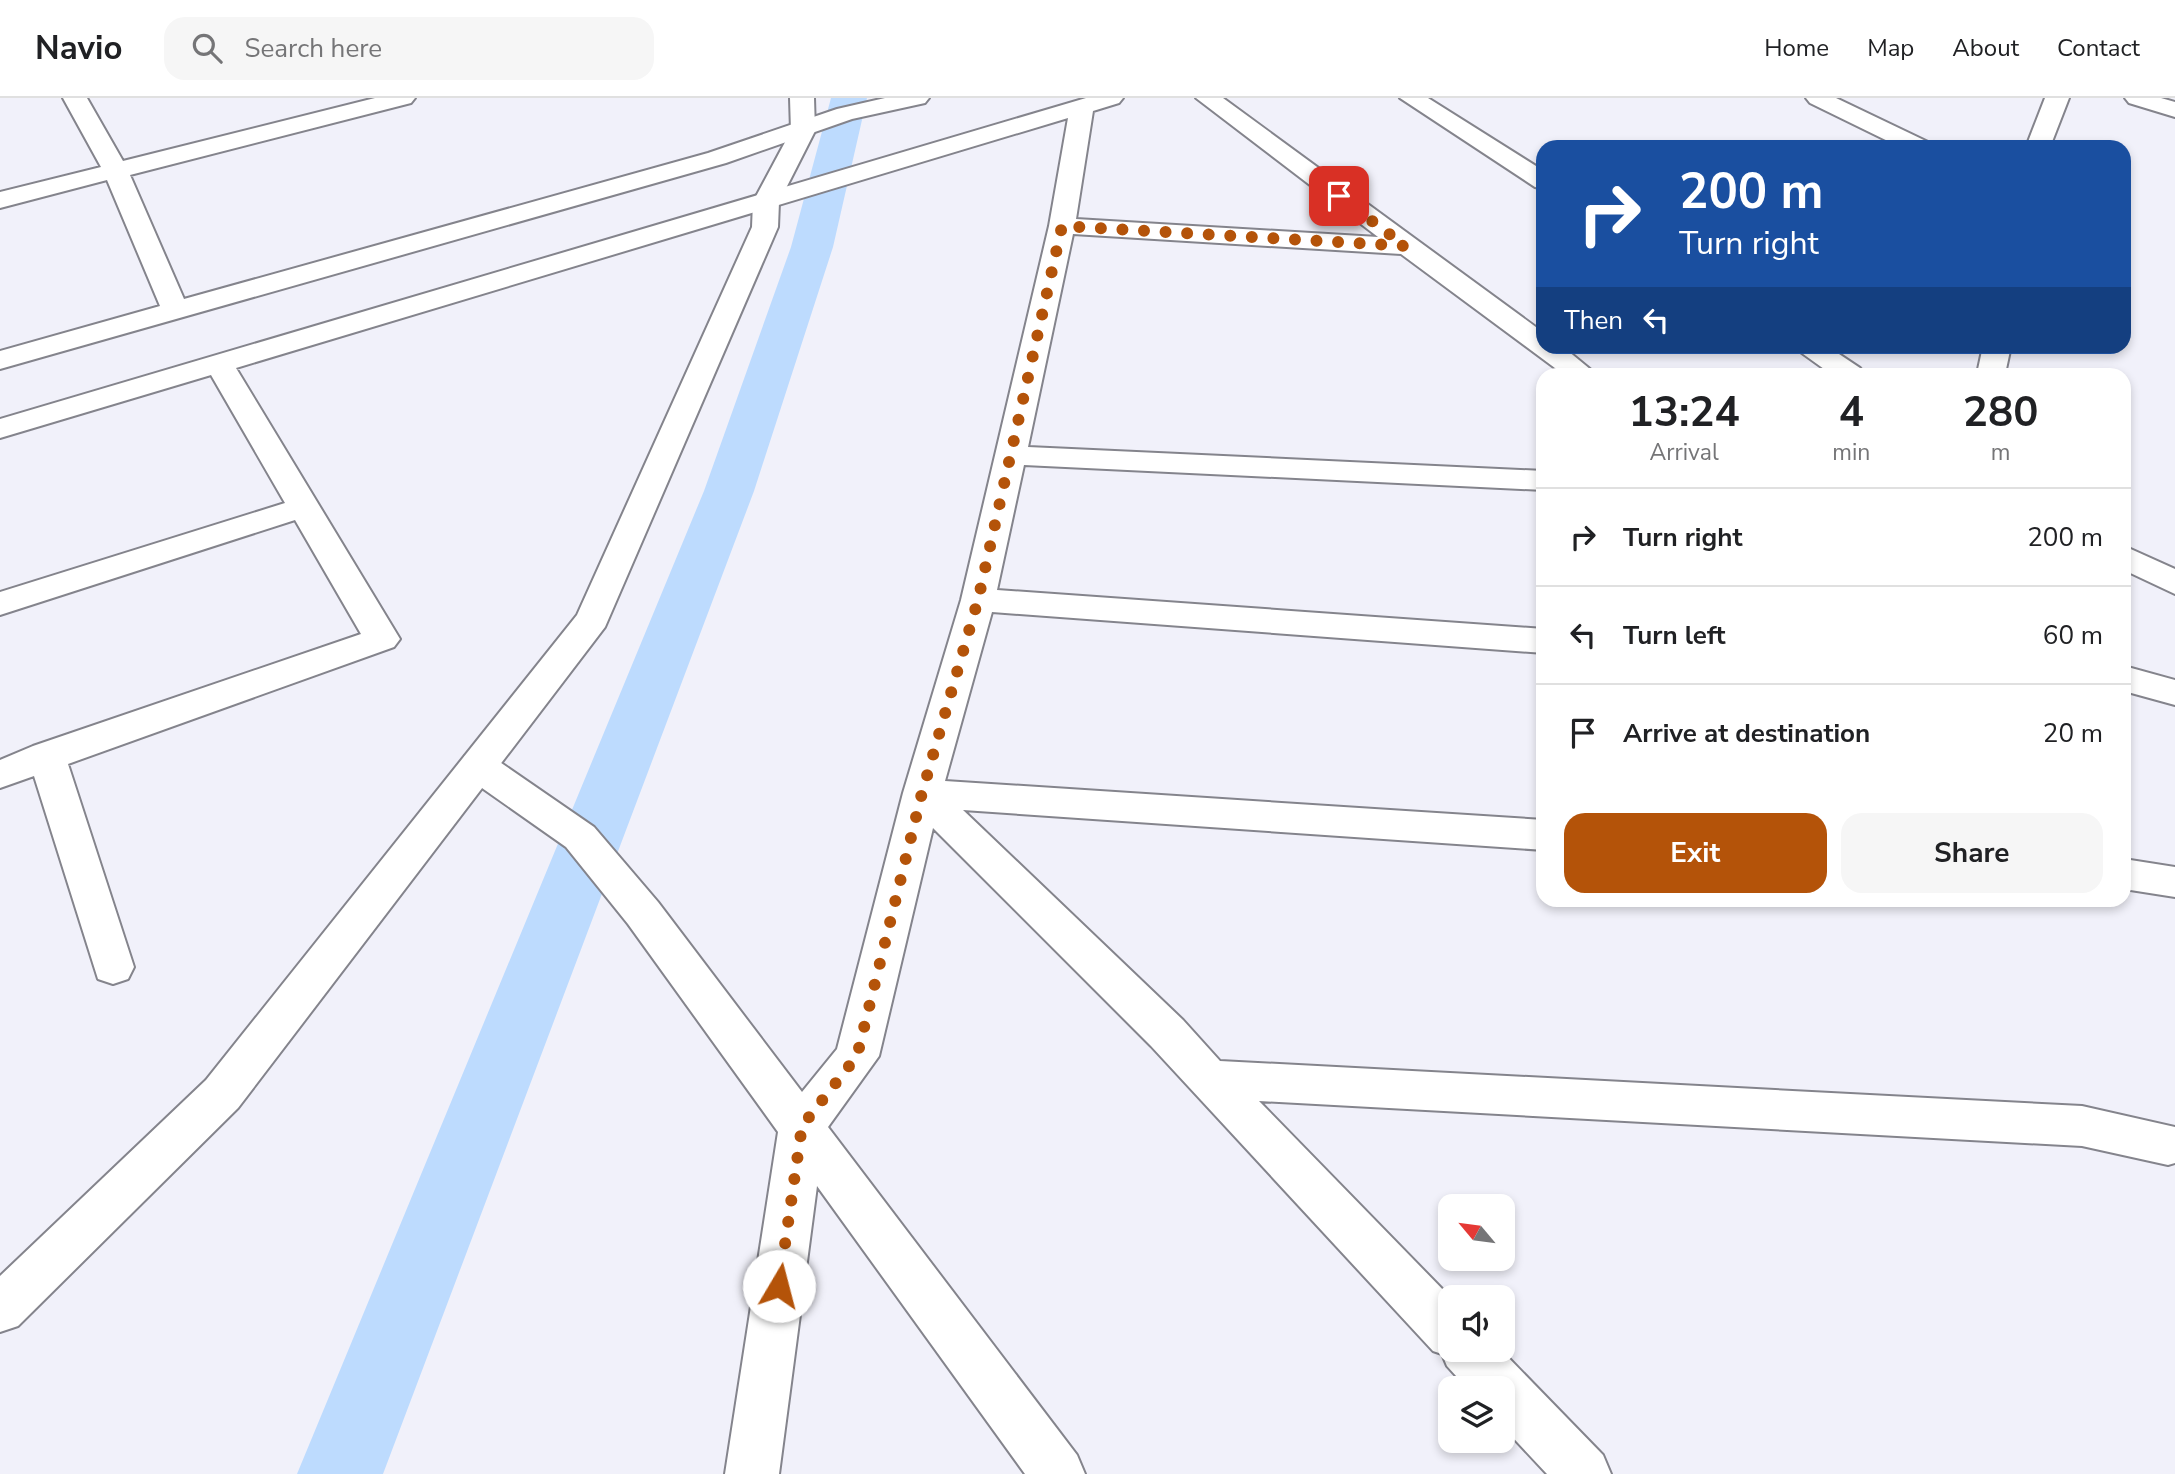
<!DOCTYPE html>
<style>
:root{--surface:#fff;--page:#f6f6f6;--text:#202124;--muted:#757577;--line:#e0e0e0;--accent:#b45309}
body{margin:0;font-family:"Nunito Sans",sans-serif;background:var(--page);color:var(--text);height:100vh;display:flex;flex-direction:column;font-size:26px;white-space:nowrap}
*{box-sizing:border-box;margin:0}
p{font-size:23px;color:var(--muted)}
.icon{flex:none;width:38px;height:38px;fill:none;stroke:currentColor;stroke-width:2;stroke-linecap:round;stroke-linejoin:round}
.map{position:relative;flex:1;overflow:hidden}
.drawer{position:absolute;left:1536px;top:270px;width:595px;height:539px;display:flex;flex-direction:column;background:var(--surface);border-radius:21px;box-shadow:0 4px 10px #0003}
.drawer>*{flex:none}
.banner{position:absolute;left:1536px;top:42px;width:595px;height:214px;border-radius:21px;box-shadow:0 4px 10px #0003;background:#1a4fa0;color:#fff;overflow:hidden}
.needle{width:46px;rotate:299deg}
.tools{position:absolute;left:1438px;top:1096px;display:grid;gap:14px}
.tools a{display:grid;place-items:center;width:77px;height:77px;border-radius:14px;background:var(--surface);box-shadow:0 4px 10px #0003;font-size:35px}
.pin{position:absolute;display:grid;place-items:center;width:60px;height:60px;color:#fff;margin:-30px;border-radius:14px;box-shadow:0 4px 10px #0006}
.me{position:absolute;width:77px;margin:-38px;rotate:8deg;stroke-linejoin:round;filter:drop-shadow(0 0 5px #0008)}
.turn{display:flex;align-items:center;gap:24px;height:147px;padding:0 28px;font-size:32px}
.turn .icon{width:91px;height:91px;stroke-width:2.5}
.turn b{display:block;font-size:49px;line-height:60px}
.then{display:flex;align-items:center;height:66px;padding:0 28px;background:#0003;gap:14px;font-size:26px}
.eta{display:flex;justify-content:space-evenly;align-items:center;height:119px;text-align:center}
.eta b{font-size:42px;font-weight:700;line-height:49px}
.action{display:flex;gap:14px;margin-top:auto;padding:14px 28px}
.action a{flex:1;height:80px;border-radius:21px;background:var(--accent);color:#fff;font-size:28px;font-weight:700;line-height:80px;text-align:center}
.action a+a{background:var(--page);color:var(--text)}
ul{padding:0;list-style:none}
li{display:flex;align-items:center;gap:21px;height:98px;padding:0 28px;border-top:2px solid var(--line)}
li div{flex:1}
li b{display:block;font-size:26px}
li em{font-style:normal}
header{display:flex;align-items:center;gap:42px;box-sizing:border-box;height:98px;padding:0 35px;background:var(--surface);border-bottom:2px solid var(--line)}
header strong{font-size:33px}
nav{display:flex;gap:38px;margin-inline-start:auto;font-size:24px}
.search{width:490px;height:63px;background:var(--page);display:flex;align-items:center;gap:18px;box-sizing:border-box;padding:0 24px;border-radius:21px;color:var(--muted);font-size:26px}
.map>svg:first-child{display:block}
</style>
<header>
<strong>Navio</strong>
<div class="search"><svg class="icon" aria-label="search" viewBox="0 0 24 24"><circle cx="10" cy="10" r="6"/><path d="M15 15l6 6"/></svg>Search here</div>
<nav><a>Home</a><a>Map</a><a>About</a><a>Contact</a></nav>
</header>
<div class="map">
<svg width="2175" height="1376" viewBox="0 0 2175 1376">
<rect width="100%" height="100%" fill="#f1f1fa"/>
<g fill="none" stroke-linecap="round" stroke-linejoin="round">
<path fill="#bddbfe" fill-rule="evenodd" d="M831,0H867L833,149L754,393L383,1376H297L704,393L791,149Z"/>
<defs>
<path id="street" d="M63,0H87L123,63L375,0H415L411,5L130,77L184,201L708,55L837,11L885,0H929L925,5L852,21L726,65L0,271V253L160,208L107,82L0,110V94L101,69Z
M1086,0H1123L1119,5L1093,13L1076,121L1378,139L1196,0H1223L1544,235V248H1562L1596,276H1563L1401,156L1073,136L1028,349L1544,373V392L1024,367L997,492L1544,531V555L992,514L945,683L1544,722V752L963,712L1183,922L1220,963L2082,1008L2175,1029V1065L2168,1067L2082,1048L1259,1003L1451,1200V1251H1500L1603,1357L1611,1376H1547L1503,1329V1290H1467L1447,1268L1442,1256L1433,1253L1151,948L933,730L879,958L828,1029L1077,1357L1085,1376H1025L817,1088L779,1376H725L778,1034L628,826L566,749L465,678L459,668L465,658L478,654L491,658L594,729L658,804L802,994L837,951L903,695L961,502L1049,128L1068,20L236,270L400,541L394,549L68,666L134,869L128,881L113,886L98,881L34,678L0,690V662L33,648L361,536L295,422L0,517V494L285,405L211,277L0,340V321Z
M1400,0H1428L1544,73V91L1535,89Z
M1806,0H1836L1928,44L1931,49H1900L1810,5Z
M2045,0H2069L2050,49H2026Z
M2125,0H2161L2175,4V19L2129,5Z
M1792,248H1827L1860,270L1865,276H1831Z
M1983,248H2011L2005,276H1977Z
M2124,448L2175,471V496L2124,472Z
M2124,568L2175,582V607L2124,593Z
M2124,761L2175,769V799L2124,791Z"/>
<path id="secondary" d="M790,0H814L815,33L779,104L778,129L605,529L238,1010L18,1228L0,1234V1178L206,982L577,517L752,129L753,104L791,33Z"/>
</defs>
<use href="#street" stroke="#84848c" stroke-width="4"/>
<use href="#secondary" stroke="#84848c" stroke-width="4"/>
<use href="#street" fill="#fff" fill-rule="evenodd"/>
<use href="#secondary" fill="#fff" fill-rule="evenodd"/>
</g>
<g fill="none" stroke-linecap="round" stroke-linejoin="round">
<path stroke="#b45309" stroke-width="12" stroke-dasharray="0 21.6" d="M779,1188L802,1028L857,958L922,695L978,502L1062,128L1405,148L1339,98"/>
</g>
</svg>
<div class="tools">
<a><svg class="needle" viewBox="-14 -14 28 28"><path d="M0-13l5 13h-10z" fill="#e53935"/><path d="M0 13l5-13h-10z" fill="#757577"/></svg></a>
<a><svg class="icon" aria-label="sound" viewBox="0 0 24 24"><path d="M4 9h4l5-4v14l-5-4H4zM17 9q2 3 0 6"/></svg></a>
<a><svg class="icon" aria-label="layers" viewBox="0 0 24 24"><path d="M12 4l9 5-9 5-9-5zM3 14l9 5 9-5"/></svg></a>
</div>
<div class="pin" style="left:1339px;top:98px;background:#d93025"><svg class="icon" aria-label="arrive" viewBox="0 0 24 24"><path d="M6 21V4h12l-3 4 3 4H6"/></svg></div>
<svg class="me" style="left:779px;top:1188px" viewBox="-20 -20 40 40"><circle r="19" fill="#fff"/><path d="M0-13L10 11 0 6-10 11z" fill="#b45309"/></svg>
<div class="banner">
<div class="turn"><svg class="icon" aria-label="right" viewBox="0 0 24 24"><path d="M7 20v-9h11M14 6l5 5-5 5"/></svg><div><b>200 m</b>Turn right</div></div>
<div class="then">Then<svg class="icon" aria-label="left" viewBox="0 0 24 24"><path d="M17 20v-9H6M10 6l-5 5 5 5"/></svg></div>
</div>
<section class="drawer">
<div class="eta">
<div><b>13:24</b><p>Arrival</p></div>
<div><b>4</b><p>min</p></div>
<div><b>280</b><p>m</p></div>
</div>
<ul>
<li><svg class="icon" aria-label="right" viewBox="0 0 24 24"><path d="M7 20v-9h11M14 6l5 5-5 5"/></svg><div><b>Turn right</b></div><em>200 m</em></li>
<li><svg class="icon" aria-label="left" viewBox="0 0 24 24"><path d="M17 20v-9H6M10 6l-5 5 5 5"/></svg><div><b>Turn left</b></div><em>60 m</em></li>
<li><svg class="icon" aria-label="arrive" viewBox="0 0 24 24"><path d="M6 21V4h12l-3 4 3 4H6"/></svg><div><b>Arrive at destination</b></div><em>20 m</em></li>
</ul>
<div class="action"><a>Exit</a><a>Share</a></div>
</section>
</div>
